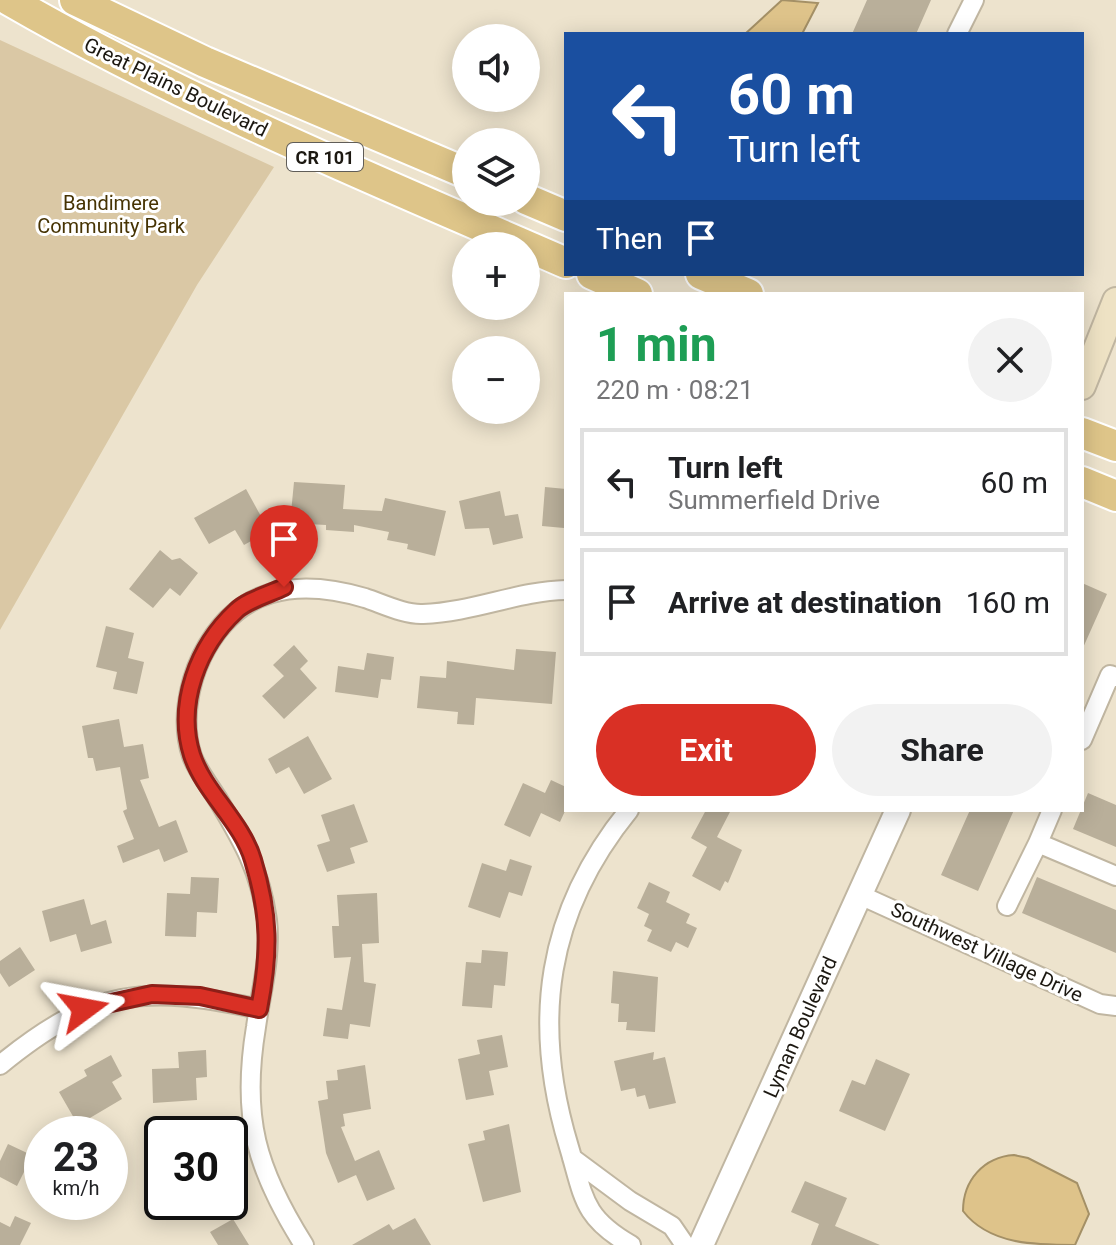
<!DOCTYPE html>
<meta charset="utf-8">
<style>
:root{--surface:#fff;--page:#f2f2f2;--text:#202124;--muted:#757577;--line:#e0e0e0;--accent:#d93025}
body{margin:0;font-family:Roboto,sans-serif;background:var(--page);color:var(--text);height:100vh;display:flex;flex-direction:column;font-size:30px;white-space:nowrap}
*{box-sizing:border-box;margin:0}
p{font-size:26px;color:var(--muted)}
.icon{flex:none;width:44px;height:44px;fill:none;stroke:currentColor;stroke-width:2;stroke-linecap:round;stroke-linejoin:round}
.map{position:relative;flex:1;overflow:hidden}
.sheet{position:absolute;left:564px;top:292px;width:520px;height:520px;display:flex;flex-direction:column;background:var(--surface);border-radius:0px;box-shadow:0 4px 20px #0003}
.sheet>*{flex:none}
.guide{position:absolute;left:564px;top:32px;width:520px;height:244px;border-radius:0px;box-shadow:0 4px 20px #0003;background:#1a4fa0;color:#fff;overflow:hidden}
.buttons{position:absolute;left:452px;top:24px;display:grid;gap:16px}
.buttons a{display:grid;place-items:center;width:88px;height:88px;border-radius:50%;background:var(--surface);box-shadow:0 4px 20px #0003;font-size:40px}
.speed{position:absolute;left:24px;top:1116px;display:flex;gap:16px;font-size:40px;font-weight:700;text-align:center}
.speed>*{display:grid;place-content:center;width:104px;height:104px;border-radius:50%;background:var(--surface);box-shadow:0 4px 20px #0003;line-height:1}
.speed small{font-size:20px;font-weight:400}
.speed .limit{border:4px solid #111;border-radius:12px;background:#fff;color:#111}
.pin{position:absolute;display:grid;place-items:center;width:68px;height:68px;color:#fff;margin:-82px -34px;border-radius:50% 50% 50% 0;rotate:-45deg;box-shadow:0 0 8px #0007}
.pin .icon{rotate:45deg}
.me{position:absolute;width:88px;margin:-44px;rotate:77deg;stroke-linejoin:round;filter:drop-shadow(0 0 6px #0008)}
.turn{display:flex;align-items:center;gap:28px;height:168px;padding:0 32px;font-size:36px}
.turn .icon{width:104px;height:104px;stroke-width:2.5}
.turn b{display:block;font-size:56px;line-height:68px}
.then{display:flex;align-items:center;height:76px;padding:0 32px;background:#0003;gap:16px;font-size:30px}
.round{display:grid;place-items:center;flex:none;width:84px;height:84px;border-radius:42px;background:var(--page)}
.headline{display:flex;align-items:center;justify-content:space-between;height:136px;padding:0 32px}
h1{font-size:48px;font-weight:700;line-height:60px;color:#1e9e55}
.action{display:flex;gap:16px;margin-top:auto;padding:16px 32px}
.action a{flex:1;height:92px;border-radius:48px;background:var(--accent);color:#fff;font-size:32px;font-weight:700;line-height:92px;text-align:center}
.action a+a{background:var(--page);color:var(--text)}
ul{padding:0;list-style:none}
li{display:flex;align-items:center;gap:24px;height:108px;margin:0 16px 12px;padding:0 16px;border:4px solid var(--line);border-radius:0px}
li div{flex:1}
li b{display:block;font-size:30px}
li em{font-style:normal}
.map>svg:first-child{display:block}
</style>
<div class="map">
<svg width="1116" height="1245" viewBox="0 0 1116 1245">
<rect width="100%" height="100%" fill="#ede3cd"/>
<path fill="#dac8a5" d="M0,40L274,167L197,285L0,630Z"/>
<path fill="#dec38a" stroke="#a49066" stroke-width="2" d="M782,0L818,3L802,34H745Z
M1014,1155L1028,1158L1077,1183L1089,1214L1075,1245C1036,1245 989,1245 963,1211C963,1180 984,1157 1014,1155Z"/>
<path fill="#b9af9a" d="M867,0H931L916,34H852Z
M294,482L345,485L343,509L382,511L385,498L446,511L435,556L407,549L408,544L387,540L389,532L354,525V532L326,530V525L290,523Z
M545,487L566,489L564,528L542,526Z
M246,489L269,531L244,545L235,530L209,544L194,518Z
M500,491L505,516L518,514L523,538L493,545L489,528L465,529L459,501Z
M160,550L172,560L180,558L198,573L180,596L170,588L153,608L129,589Z
M1082,583L1107,594L1082,650Z
M106,626L134,633L128,658L144,662L137,694L113,689L117,672L96,667Z
M294,645L308,661L300,669L317,688L284,719L262,696L284,676L273,665Z
M516,649L556,652L552,704L476,698L474,725L457,724L458,712L417,708L420,676L446,678L447,661L514,670Z
M367,653L394,657L391,680L381,679L378,698L335,692L338,666L364,670Z
M119,719L124,747L143,744L149,778L140,780L159,827L176,820L188,852L164,862L159,849L123,863L117,846L134,839L123,811L127,809L120,767L96,771L93,758H88L82,726Z
M308,736L332,779L304,794L289,767L276,774L268,759Z
M551,780L566,787V809L560,822L541,813L530,837L504,825L523,783L545,793Z
M1088,793L1116,805V847L1073,829Z
M354,804L368,842L350,848L355,863L327,872L317,845L330,841L321,815Z
M706,810H731L717,837L742,850L728,883L725,881L720,891L692,876L707,847L691,838Z
M970,810H1014L978,891L941,875Z
M510,859L532,866L522,896L509,892L500,918L468,907L482,863L506,871Z
M191,877L219,878L217,913L197,912L196,937L165,936L167,893L190,894Z
M1037,877L1116,910V953L1022,913Z
M649,882L670,892L666,902L690,914L686,923L697,928L688,948L676,942L671,952L647,941L652,930L644,926L649,914L637,908Z
M377,893L379,943L362,944L364,982L376,984L370,1027L350,1024L348,1039L323,1036L327,1008L342,1010L351,957L334,958L332,926H339L337,895Z
M84,899L91,925L106,920L112,943L81,952L76,934L50,942L42,911Z
M20,947L35,970L9,987L0,973V961Z
M482,950L508,952L505,986L494,985L492,1008L462,1006L466,962L481,963Z
M613,971L658,977L655,1032L626,1030L627,1022H618L619,1004L611,1003Z
M502,1035L508,1067L489,1071L494,1095L466,1100L458,1059L480,1054L477,1040Z
M206,1050L207,1077L196,1078L197,1100L153,1103L152,1069L179,1068L178,1052Z
M654,1052L653,1060L665,1057L676,1103L649,1109L645,1095L637,1097L635,1088L621,1091L614,1061Z
M111,1055L122,1076L112,1082L122,1099L78,1125L59,1092L87,1076L84,1070Z
M876,1059L910,1074L885,1131L839,1111L852,1080L865,1085Z
M365,1065L371,1109L343,1114L345,1126L341,1127L355,1161L379,1150L395,1189L367,1201L356,1175L338,1183L326,1153L318,1101L328,1099L326,1081L338,1080L337,1070Z
M509,1124L521,1192L483,1202L468,1144L485,1140L483,1131Z
M8,1144L42,1160V1178L25,1170L17,1186L0,1177V1161Z
M805,1181L847,1198L835,1226L880,1245H811L819,1224L791,1212Z
M15,1216L31,1223L20,1245H0V1222L10,1227Z
M415,1218L431,1245H352L389,1224L393,1230Z
M233,1219L249,1245H218L210,1232Z"/>
<g fill="none" stroke-linecap="round" stroke-linejoin="round">
<defs>
<path id="minor" d="M957,34L974,0
M1082,740L1110,675L1116,677
M629,810C546,912 531,1022 569,1147C584,1197 582,1217 631,1245
M1052,810L1038,843L1116,876
M860,895L1100,1004L1116,1006
M1007,906L1038,843
M0,1065C93,989 144,984 259,1009
M572,1158L630,1201L672,1226L685,1245
M304,1245C256,1169 241,1117 256,1027C261,991 271,957 267,920C260,869 242,840 217,798C209,785 197,770 192,756C181,724 188,685 202,656C237,586 297,578 365,598C383,604 405,615 423,614C474,612 518,591 566,590"/>
<path id="tertiary" d="M701,1245L898,810"/>
<path id="secondary" d="M1082,386L1116,301"/>
<path id="primary" d="M9,0C187,103 378,181 566,263
M75,0L205,62L466,173
M526,199L566,216
M592,274L637,294
M701,274L748,294
M1082,433L1116,446
M1082,482L1116,496"/>
</defs>
<use href="#minor" stroke="#c0b6a1" stroke-width="22"/>
<use href="#tertiary" stroke="#c0b6a1" stroke-width="28"/>
<use href="#secondary" stroke="#c0b6a1" stroke-width="30"/>
<use href="#primary" stroke="#fff" stroke-width="34"/>
<use href="#minor" stroke="#fff" stroke-width="18"/>
<use href="#tertiary" stroke="#fff" stroke-width="24"/>
<use href="#secondary" stroke="#eee2c4" stroke-width="26"/>
<use href="#primary" stroke="#dec589" stroke-width="30"/>
</g>
<g fill="none" stroke-linecap="round" stroke-linejoin="round">
<defs>
<path id="route" d="M84,1009L152,994L200,996L259,1009C270,952 270,916 253,860C242,822 204,792 192,755C176,704 198,646 236,611C247,600 270,594 284,587"/>
</defs>
<use href="#route" stroke="#8d1f18" stroke-width="20"/>
<use href="#route" stroke="#d93025" stroke-width="14"/>
</g>
<g text-anchor="middle" dominant-baseline="central" stroke-width="6" stroke-linejoin="round" paint-order="stroke">
<rect fill="#fff" stroke="#605d58" stroke-width="2" x="287" y="143" width="76" height="28" rx="6"/>
<g font-size="18" font-weight="bold" fill="#1c1811">
<text x="325" y="157">CR 101</text>
</g>
<g font-size="20" fill="#1c1811" stroke="#fff">
<text transform="translate(176 87) rotate(26)">Great Plains Boulevard</text>
<text transform="translate(987 952) rotate(25)">Southwest Village Drive</text>
<text transform="translate(800 1027) rotate(-66)">Lyman Boulevard</text>
</g>
<g font-size="20" fill="#463303" stroke="#fff">
<text x="111" y="203">Bandimere<tspan x="111" dy="23">Community Park</tspan></text>
</g>
</g>
</svg>
<div class="buttons">
<a><svg class="icon" aria-label="sound" viewBox="0 0 24 24"><path d="M4 9h4l5-4v14l-5-4H4zM17 9q2 3 0 6"/></svg></a>
<a><svg class="icon" aria-label="layers" viewBox="0 0 24 24"><path d="M12 4l9 5-9 5-9-5zM3 14l9 5 9-5"/></svg></a>
<a>+</a>
<a>−</a>
</div>
<div class="speed"><div>23<small>km/h</small></div><div class="limit">30</div></div>
<div class="pin" style="left:284px;top:587px;background:#d93025"><svg class="icon" aria-label="arrive" viewBox="0 0 24 24"><path d="M6 21V4h12l-3 4 3 4H6"/></svg></div>
<svg class="me" style="left:84px;top:1009px" viewBox="-20 -20 40 40"><path d="M0-17L14 15 0 8-14 15z" fill="#d93025" stroke="#fff" stroke-width="4"/></svg>
<div class="guide">
<div class="turn"><svg class="icon" aria-label="left" viewBox="0 0 24 24"><path d="M17 20v-9H6M10 6l-5 5 5 5"/></svg><div><b>60 m</b>Turn left</div></div>
<div class="then">Then<svg class="icon" aria-label="arrive" viewBox="0 0 24 24"><path d="M6 21V4h12l-3 4 3 4H6"/></svg></div>
</div>
<section class="sheet">
<div class="headline"><div><h1>1 min</h1><p>220 m · 08:21</p></div><a class="round"><svg class="icon" aria-label="close" viewBox="0 0 24 24"><path d="M6 6l12 12M18 6L6 18"/></svg></a></div>
<ul>
<li><svg class="icon" aria-label="left" viewBox="0 0 24 24"><path d="M17 20v-9H6M10 6l-5 5 5 5"/></svg><div><b>Turn left</b><p>Summerfield Drive</p></div><em>60 m</em></li>
<li><svg class="icon" aria-label="arrive" viewBox="0 0 24 24"><path d="M6 21V4h12l-3 4 3 4H6"/></svg><div><b>Arrive at destination</b></div><em>160 m</em></li>
</ul>
<div class="action"><a>Exit</a><a>Share</a></div>
</section>
</div>
